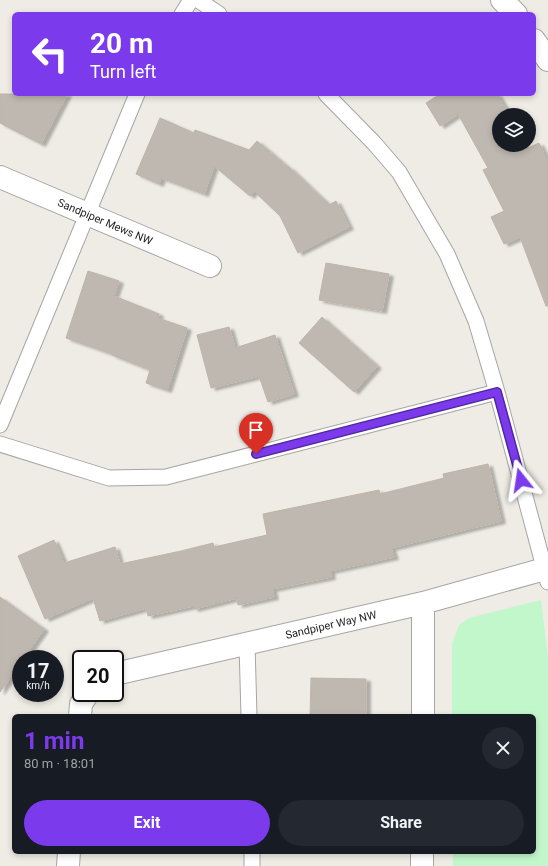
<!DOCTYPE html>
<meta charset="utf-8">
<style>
:root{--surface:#171b24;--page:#242831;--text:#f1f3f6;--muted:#9ea1a6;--accent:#7c3aed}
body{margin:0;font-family:Roboto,sans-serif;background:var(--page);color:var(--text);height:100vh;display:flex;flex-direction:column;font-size:15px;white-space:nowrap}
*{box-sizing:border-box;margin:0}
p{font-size:13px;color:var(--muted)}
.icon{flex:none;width:22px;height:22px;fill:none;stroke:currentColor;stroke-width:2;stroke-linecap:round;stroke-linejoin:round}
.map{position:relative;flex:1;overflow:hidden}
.details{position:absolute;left:12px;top:714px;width:524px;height:140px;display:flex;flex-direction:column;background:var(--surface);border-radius:6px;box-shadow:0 2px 6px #0003}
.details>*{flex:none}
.guide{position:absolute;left:12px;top:12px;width:524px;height:84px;border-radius:6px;box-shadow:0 2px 6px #0003;background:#7c3aed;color:#fff;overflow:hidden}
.tools{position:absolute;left:492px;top:108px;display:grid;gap:8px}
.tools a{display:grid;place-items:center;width:44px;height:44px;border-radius:50%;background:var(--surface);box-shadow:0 2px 6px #0003;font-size:20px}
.speed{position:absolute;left:12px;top:650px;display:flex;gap:8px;font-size:20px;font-weight:700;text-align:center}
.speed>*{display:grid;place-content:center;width:52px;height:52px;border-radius:50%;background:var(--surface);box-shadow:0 2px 6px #0003;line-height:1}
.speed small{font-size:10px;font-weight:400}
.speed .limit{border:2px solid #111;border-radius:6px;background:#fff;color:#111}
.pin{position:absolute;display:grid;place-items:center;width:34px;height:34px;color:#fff;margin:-41px -17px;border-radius:50% 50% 50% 0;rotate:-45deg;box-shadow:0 0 4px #0007}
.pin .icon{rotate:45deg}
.me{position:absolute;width:44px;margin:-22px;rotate:345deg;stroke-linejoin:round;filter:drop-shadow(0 0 3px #0008)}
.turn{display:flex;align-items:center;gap:14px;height:84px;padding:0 12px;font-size:18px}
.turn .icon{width:52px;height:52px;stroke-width:2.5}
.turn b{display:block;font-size:28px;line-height:34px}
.round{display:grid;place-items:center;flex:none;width:42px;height:42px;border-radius:21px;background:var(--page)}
.overview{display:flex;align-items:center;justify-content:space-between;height:68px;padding:0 12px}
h1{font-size:24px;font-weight:700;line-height:30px;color:var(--accent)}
.primary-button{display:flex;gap:8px;margin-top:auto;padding:8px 12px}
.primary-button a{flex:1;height:46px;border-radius:24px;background:var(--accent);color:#fff;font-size:16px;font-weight:700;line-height:46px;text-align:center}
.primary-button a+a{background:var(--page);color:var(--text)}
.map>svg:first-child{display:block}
</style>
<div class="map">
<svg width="548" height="866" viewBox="0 0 548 866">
<defs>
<filter id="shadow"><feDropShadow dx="4.5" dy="2.5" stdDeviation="1" flood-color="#0004"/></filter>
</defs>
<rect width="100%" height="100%" fill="#eeece4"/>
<path fill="#c2f7cb" d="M541,600L548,658V866H453V852H534V716H452V644L459,625L469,618Z"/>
<path fill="#bfb8b0" stroke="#bfb4a7" filter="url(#shadow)" d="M0,94H67L41,144L0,123Z
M440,94H497L509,115H499V145H526L528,148L539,143L548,162V306H546L520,237L504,244L491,217L504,211L483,170L488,168L458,114L440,126L426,103Z
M160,118L194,133L195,130L249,150L257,141L289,168V167L329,205L336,201L349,227L298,253L280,216L254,191L250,196L214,166L204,194L161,178L159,184L136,174Z
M326,263L389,274L382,311L319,300Z
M88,271L119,281L114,296L159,314L158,318L187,328L167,390L146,383L150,370L112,355V354L66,338Z
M322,317L377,366L354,392L299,343Z
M229,327L235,348L275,335L294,394L268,402L259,376L211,388L197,335Z
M488,464L501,521L391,548L394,557L330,571L331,577L272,589L274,597L238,605L237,598L194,609L193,606L148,616L146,608L100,621L93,598L45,619L18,556L54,540L64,563L115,547L120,564L181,551L213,543L214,547L267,535L263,514L379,490L380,494L444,478L443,474Z
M0,597L44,629L23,659H21V662L0,692Z
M311,678L366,679V716H310Z"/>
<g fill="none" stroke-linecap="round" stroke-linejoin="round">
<defs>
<path id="lane" d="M198,0L219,14
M182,14L191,0
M326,94L374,143L399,172L447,254L476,321L497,392L548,582
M0,425L137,94
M0,444L109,478L166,477L497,392
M247,644L249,716
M252,852V866"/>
<path id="street" d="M502,0L516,14
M534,40L548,60
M0,177L210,266
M115,674L423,603L548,568
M80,716L81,704L88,693
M423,716V603
M68,866L69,852
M422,866V852"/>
</defs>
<use href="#lane" stroke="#a5a5a5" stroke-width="17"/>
<use href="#street" stroke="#a5a5a5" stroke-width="24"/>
<use href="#lane" stroke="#fff" stroke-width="15"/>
<use href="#street" stroke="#fff" stroke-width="22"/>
</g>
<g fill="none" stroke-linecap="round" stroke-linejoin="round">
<defs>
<path id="route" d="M256,454L497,392L521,480"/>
</defs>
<use href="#route" stroke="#51269a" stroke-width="10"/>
<use href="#route" stroke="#7c3aed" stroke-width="7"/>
</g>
<g text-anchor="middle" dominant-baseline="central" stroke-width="3.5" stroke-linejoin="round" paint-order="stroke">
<g font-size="11" fill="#1e1e1e" stroke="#fff">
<text transform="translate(105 222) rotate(23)">Sandpiper Mews NW</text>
<text transform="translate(331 625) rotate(-13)">Sandpiper Way NW</text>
</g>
</g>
</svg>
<div class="tools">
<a><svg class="icon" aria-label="layers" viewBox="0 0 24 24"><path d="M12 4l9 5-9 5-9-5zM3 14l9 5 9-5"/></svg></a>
</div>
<div class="speed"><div>17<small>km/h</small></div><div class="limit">20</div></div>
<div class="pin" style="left:256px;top:454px;background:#d93025"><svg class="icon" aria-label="arrive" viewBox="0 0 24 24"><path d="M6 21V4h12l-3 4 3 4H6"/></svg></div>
<svg class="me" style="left:521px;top:480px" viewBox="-20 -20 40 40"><path d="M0-17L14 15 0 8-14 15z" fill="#7c3aed" stroke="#fff" stroke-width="4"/></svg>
<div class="guide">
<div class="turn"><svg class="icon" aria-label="left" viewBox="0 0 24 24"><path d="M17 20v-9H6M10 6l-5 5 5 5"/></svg><div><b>20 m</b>Turn left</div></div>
</div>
<section class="details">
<div class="overview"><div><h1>1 min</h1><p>80 m · 18:01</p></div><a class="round"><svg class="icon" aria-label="close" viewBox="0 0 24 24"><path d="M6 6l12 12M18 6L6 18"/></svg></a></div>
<div class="primary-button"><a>Exit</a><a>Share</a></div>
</section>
</div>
